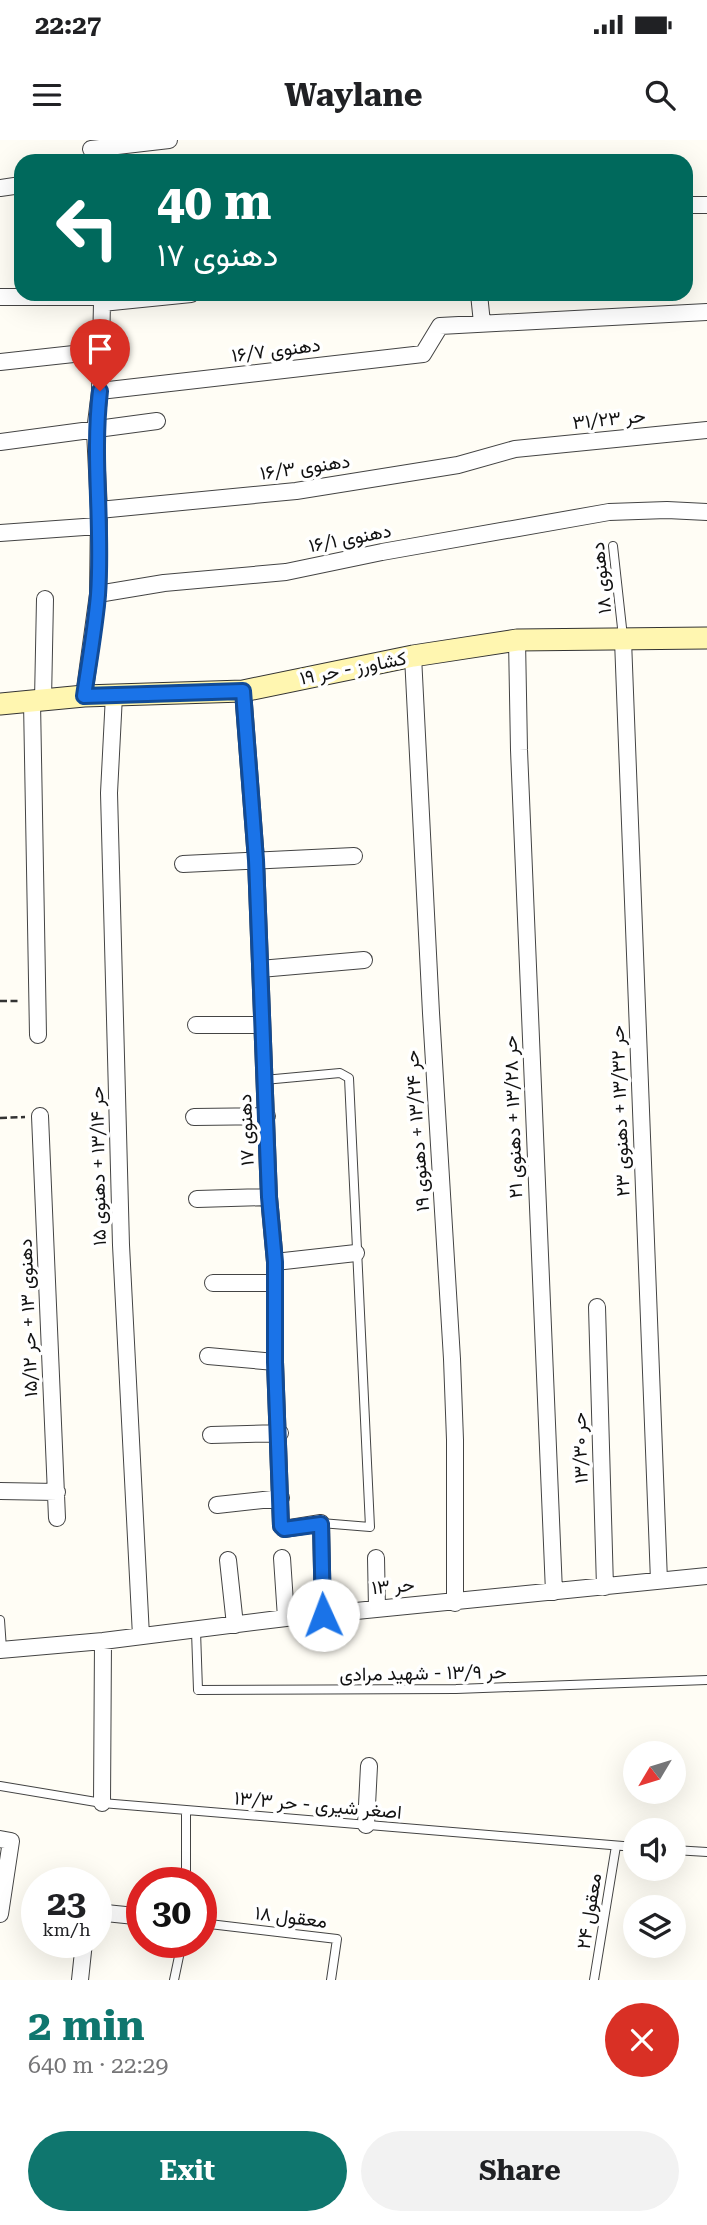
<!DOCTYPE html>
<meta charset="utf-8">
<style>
:root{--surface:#fff;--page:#f2f2f2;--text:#202124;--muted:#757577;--accent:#0f766e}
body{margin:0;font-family:"Roboto Serif",Vazirmatn,serif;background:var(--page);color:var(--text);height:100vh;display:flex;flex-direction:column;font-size:26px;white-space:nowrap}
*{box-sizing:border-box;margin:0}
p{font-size:23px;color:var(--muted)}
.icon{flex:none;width:38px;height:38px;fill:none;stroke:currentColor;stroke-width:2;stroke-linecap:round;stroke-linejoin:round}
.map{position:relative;height:1840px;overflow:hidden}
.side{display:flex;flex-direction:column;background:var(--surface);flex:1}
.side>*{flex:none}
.banner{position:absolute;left:14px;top:14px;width:679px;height:147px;border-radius:21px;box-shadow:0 7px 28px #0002;background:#00695c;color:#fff;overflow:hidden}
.needle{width:46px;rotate:232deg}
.fabs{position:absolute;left:623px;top:1601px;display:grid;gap:14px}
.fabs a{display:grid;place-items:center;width:63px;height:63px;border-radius:50%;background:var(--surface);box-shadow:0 7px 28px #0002;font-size:35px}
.speed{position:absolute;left:21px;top:1727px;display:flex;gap:14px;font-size:35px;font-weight:700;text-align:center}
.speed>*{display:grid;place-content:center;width:91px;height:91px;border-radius:50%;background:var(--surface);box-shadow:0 7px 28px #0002;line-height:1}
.speed small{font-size:18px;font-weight:400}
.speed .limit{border:10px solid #d22;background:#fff;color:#111}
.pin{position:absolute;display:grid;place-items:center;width:60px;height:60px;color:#fff;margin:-72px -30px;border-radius:50% 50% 50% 0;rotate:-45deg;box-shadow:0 0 7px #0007}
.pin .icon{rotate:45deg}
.me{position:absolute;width:77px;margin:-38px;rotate:358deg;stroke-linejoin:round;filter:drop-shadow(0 0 5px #0008)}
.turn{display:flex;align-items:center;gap:24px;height:147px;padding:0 28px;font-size:32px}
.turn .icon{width:91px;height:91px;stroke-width:2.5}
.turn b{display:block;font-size:49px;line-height:60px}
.round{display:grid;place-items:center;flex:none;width:74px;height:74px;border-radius:37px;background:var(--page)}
.overview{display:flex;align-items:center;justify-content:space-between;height:119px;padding:0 28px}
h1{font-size:42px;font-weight:700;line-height:52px;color:var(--accent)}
.button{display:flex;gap:14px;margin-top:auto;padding:14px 28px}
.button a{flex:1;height:80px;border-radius:42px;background:var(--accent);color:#fff;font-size:28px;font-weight:700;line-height:80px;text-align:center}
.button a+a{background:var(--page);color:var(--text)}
.status{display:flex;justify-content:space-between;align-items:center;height:49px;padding:0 35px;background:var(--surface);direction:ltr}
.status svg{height:19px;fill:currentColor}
header{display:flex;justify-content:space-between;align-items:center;height:91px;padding:0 28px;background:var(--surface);font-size:32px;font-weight:700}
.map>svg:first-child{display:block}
</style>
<div class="status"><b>22:27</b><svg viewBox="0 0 49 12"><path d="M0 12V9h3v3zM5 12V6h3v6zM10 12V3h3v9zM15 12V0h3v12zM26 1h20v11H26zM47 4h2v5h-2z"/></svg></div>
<header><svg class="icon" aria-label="menu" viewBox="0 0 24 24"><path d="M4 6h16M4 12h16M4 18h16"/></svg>Waylane<svg class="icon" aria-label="search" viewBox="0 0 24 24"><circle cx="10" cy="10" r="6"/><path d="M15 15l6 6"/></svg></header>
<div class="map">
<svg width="707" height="1840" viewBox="0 0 707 1840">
<rect width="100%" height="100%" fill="#fffdf5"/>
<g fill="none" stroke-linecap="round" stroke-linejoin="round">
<defs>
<path id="lane" d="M613,406L623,497
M264,940L340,933L349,938L370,1387L321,1383
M0,1480L2,1509
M196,1491L198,1550L456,1549L707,1540
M0,1646L102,1663L635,1707
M186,1671V1743
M674,1710L707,1712
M201,1783L337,1799L331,1840
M174,1840L182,1802
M594,1840L616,1706"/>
<path id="street" d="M91,9L169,0
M0,48L21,45
M686,65H707
M479,154L482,183
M0,157H100
M102,163L191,154
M0,222L101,211
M100,251L423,214L440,186L707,172
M0,302L157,281
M99,370L296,351L458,325L515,309L707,290
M0,393L98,386
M98,454L164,443L286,432L382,412L609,372L667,370L707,372
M517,500L519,610L554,1452
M623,500L659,1441
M413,516L431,873L452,1219L455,1300V1463
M243,551L256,720L269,1057L275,1122V1222L281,1386L284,1389L321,1383L323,1475
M114,555L109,653L121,1105L141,1496
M84,556L98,454L99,370L95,291L100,251L102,163L100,154
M43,560L45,459
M32,562L38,895
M183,724L354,716
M260,829L364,820
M196,885H262
M40,976L57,1378
M194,977L267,976
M197,1059L269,1057
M275,1122L356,1113
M213,1143H275
M597,1167L605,1447
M208,1216L275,1222
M211,1295L280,1293
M0,1351L57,1352
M217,1365L281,1358
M282,1418L286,1478
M376,1418L377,1468
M228,1420L235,1485
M0,1510L103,1501L286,1478L707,1436
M102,1663L103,1501
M366,1685L369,1626
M0,1699L11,1701L0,1774
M96,1772L135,1776
M80,1840L84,1802"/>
<path id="secondary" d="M0,564L84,556L243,551L413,516L517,500L707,498"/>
</defs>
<use href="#lane" stroke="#444" stroke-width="10"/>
<use href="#street" stroke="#444" stroke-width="18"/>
<use href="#secondary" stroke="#333" stroke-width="23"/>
<path stroke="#333" stroke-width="2.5" stroke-dasharray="7 3.5" stroke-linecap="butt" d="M0,861H21
M0,978L25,977"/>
<use href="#lane" stroke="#fff" stroke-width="8"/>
<use href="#street" stroke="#fff" stroke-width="16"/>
<use href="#secondary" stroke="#fff6b0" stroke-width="21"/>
</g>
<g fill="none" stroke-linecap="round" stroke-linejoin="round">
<defs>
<path id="route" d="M100,251C92,319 103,387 98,455C95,489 89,522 84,556L243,551L256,720L269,1057L275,1122V1222L281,1386L284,1389L321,1384L323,1475"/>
</defs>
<use href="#route" stroke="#114b97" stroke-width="18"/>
<use href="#route" stroke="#1a73e8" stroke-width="12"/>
</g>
<g text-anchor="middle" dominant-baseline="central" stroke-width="7" stroke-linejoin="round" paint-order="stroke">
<g font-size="19" fill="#111" stroke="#fff">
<text transform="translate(276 210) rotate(-7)">دهنوی ۱۶/۷</text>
<text transform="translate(609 279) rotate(-6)">حر ۳۱/۲۳</text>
<text transform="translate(305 327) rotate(-8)">دهنوی ۱۶/۳</text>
<text transform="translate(350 398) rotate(-11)">دهنوی ۱۶/۱</text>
<text transform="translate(601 438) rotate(-96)">دهنوی ۱۸</text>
<text transform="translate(353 528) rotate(-11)">کشاورز - حر ۱۹</text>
<text transform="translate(620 971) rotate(-92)">حر ۱۳/۳۲ + دهنوی ۲۳</text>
<text transform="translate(513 977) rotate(-92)">حر ۱۳/۲۸ + دهنوی ۲۱</text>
<text transform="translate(246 990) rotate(-92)">دهنوی ۱۷</text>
<text transform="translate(417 991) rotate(-94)">حر ۱۳/۲۴ + دهنوی ۱۹</text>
<text transform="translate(98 1026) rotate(-91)">حر ۱۳/۱۴ + دهنوی ۱۵</text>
<text transform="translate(28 1178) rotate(-92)">دهنوی ۱۳ + حر ۱۵/۱۲</text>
<text transform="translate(580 1308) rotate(-92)">حر ۱۳/۳۰</text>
<text transform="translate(393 1446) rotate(-5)">حر ۱۳</text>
<text transform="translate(423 1533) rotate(-1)">حر ۱۳/۹ - شهید مرادی</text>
<text transform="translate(318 1665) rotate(5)">اصغر شیری - حر ۱۳/۳</text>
<text transform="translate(589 1771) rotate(-81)">معقول ۲۴</text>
<text transform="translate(291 1777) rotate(7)">معقول ۱۸</text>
</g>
</g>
</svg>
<div class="fabs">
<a><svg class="needle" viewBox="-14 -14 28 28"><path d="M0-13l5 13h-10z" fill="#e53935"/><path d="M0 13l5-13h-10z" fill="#757577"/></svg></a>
<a><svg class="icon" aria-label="sound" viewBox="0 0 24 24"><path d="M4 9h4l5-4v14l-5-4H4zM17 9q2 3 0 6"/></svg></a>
<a><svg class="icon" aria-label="layers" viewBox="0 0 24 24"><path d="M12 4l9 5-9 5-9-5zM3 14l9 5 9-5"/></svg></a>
</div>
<div class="speed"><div>23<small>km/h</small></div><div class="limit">30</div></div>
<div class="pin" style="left:100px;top:251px;background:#d93025"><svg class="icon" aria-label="arrive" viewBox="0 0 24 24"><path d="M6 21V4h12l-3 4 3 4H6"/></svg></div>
<svg class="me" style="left:323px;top:1475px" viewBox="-20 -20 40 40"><circle r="19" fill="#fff"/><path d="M0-13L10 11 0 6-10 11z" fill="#1a73e8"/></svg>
<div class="banner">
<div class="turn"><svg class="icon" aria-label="left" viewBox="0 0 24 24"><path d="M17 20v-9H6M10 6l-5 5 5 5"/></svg><div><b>40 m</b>دهنوی ۱۷</div></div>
</div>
</div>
<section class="side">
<div class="overview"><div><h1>2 min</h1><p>640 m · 22:29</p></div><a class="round" style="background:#d93025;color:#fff"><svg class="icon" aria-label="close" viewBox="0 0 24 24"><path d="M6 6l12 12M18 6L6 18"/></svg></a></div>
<div class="button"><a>Exit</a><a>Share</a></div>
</section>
